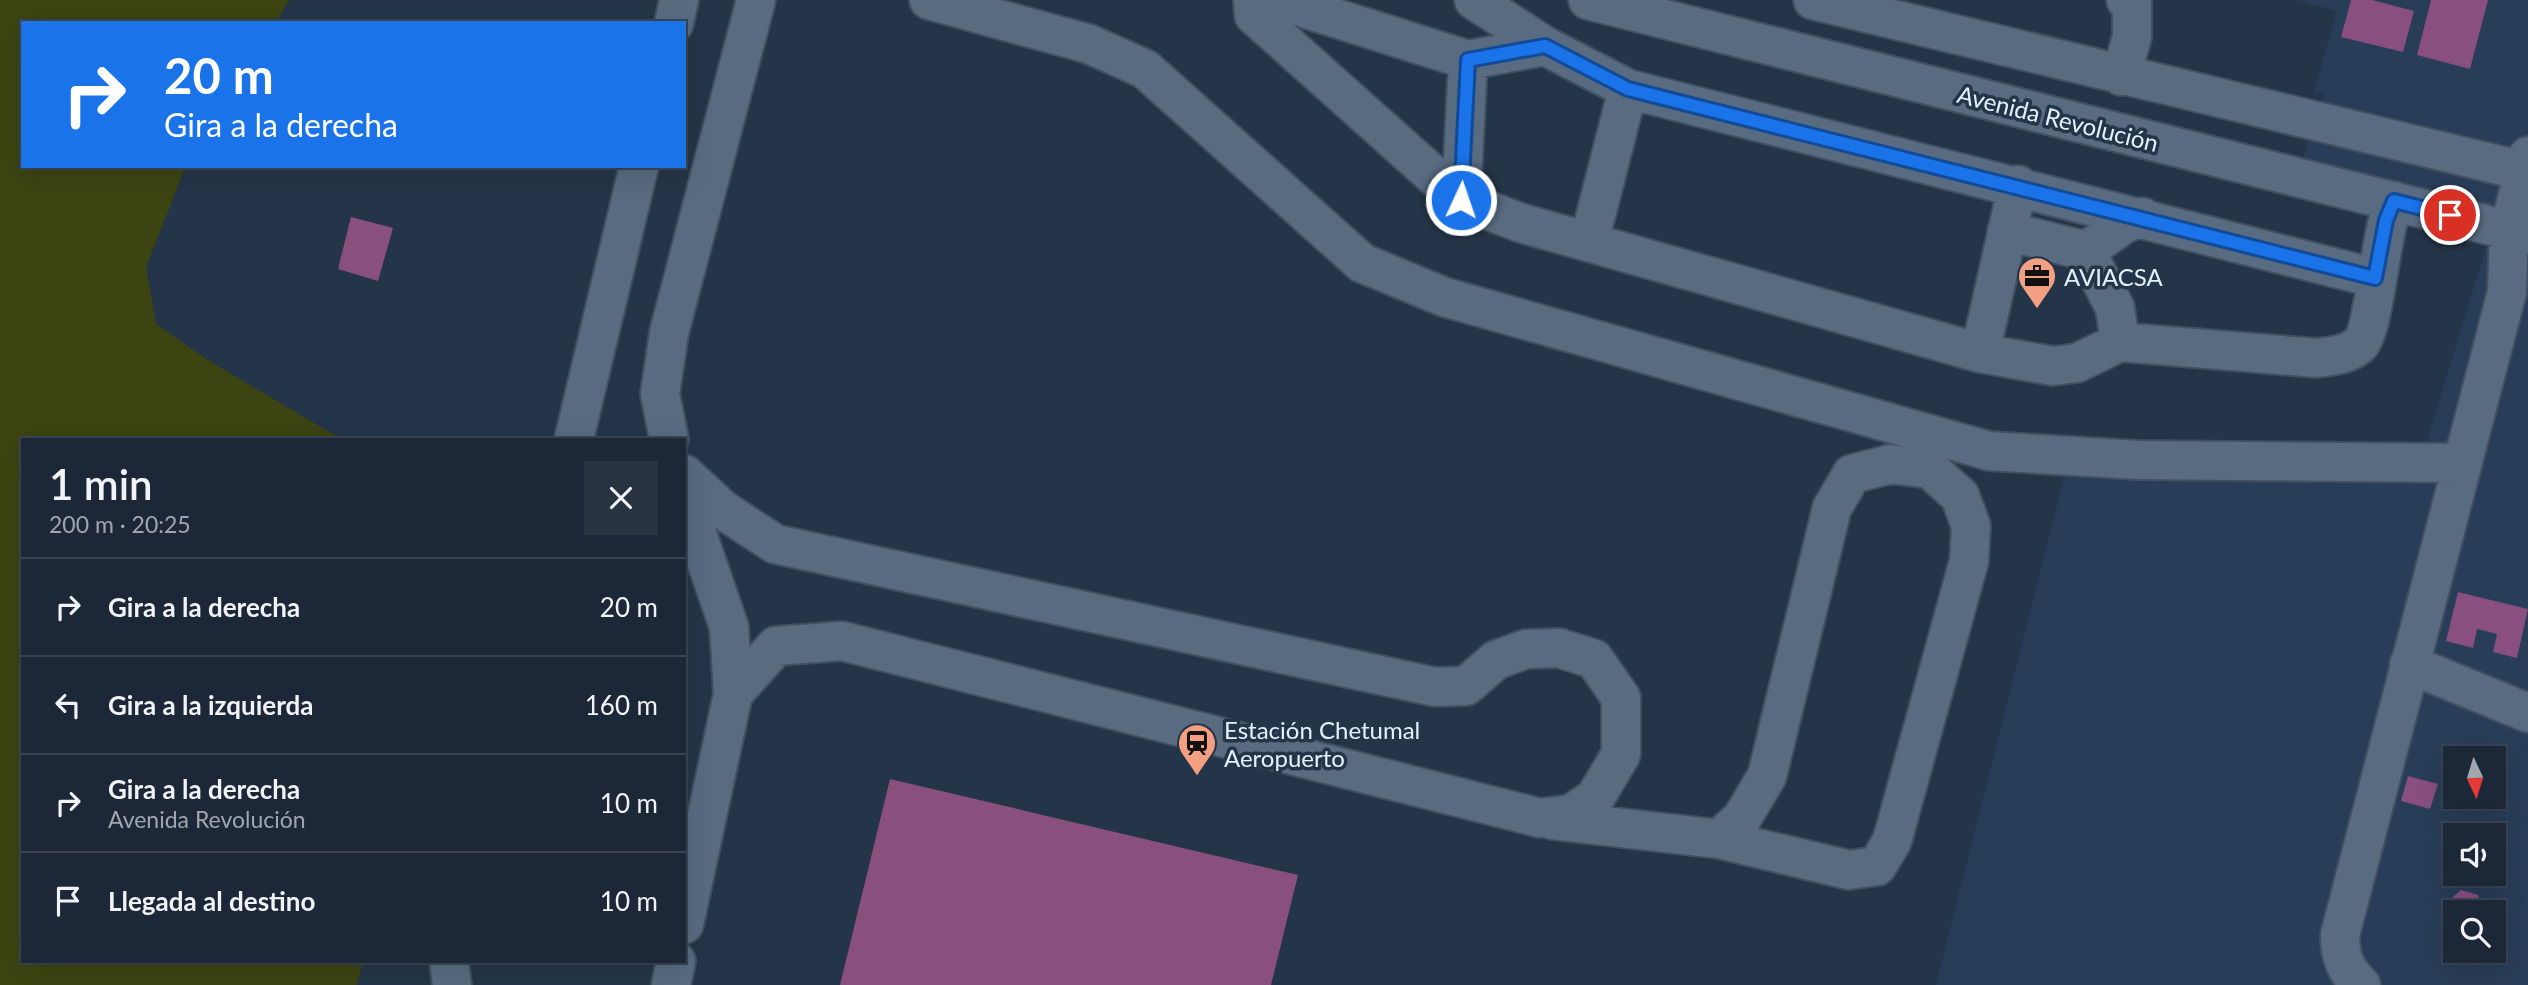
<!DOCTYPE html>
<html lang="es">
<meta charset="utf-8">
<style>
:root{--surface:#1c2837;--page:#293442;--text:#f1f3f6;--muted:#a0a6ad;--line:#3a4452}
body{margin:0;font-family:Lato,sans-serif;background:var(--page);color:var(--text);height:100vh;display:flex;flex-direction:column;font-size:26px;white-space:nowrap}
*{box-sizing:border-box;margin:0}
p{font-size:23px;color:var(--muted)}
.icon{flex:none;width:38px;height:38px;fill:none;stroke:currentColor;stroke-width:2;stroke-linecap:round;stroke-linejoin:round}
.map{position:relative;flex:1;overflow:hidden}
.details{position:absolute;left:21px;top:438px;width:665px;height:525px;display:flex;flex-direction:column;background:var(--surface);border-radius:0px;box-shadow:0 7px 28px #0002,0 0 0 2px var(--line)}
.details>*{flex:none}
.top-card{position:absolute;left:21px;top:21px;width:665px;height:147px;border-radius:0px;box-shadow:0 7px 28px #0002,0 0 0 2px var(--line);background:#1a73e8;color:#fff;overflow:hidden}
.needle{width:46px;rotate:176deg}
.fabs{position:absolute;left:2443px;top:746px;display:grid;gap:14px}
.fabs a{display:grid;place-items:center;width:63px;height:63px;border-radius:0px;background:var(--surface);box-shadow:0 7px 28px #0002,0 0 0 2px var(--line);font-size:35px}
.pin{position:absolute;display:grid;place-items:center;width:60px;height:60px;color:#fff;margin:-30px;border:4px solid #fff;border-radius:50%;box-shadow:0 2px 7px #0007}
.me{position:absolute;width:77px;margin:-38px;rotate:3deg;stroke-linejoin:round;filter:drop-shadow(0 0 5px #0008)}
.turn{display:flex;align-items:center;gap:24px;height:147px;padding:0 28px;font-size:32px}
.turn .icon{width:91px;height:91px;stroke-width:2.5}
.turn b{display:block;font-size:49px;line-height:60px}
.round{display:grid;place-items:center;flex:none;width:74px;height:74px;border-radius:0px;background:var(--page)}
.summary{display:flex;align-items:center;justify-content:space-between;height:119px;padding:0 28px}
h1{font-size:42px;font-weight:600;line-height:52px}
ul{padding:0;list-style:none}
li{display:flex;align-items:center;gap:21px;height:98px;padding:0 28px;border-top:2px solid var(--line)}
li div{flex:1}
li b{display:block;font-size:26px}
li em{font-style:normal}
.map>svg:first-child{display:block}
</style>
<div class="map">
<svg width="2528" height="985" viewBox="0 0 2528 985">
<rect width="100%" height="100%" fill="#253549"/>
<path fill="#283d57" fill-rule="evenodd" d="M2296,0H2528V985H1936L2072,446L2426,445L2489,237L2297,177L2323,93L2314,92L2337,11ZM2455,758H2494V796H2455ZM2455,835H2494V873H2455ZM2455,912H2494V950H2455Z"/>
<path fill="#3c4412" d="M0,0H289L276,23H23V166H186L146,267L156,324L206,359L341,439H23V961H363L357,985H0Z"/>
<path fill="#884f7f" d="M2351,0H2372L2414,11L2403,52L2341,37Z
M2431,0H2488L2470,69L2417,55Z
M351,217L393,228L378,281L338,269Z
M2458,592L2528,609L2517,658L2493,652L2497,634L2477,629L2473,648L2446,641Z
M2408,776L2438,784L2430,809L2401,801Z
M890,779L1298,875L1271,985H840Z
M2461,890L2478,895L2483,912H2455V925L2447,914V902Z"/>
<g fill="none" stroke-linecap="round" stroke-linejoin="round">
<defs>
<path id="minor" d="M929,0L1089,44L1145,69L1362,263L1444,297L1989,451L2138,460L2460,463
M1256,0L1253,2L1254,15L1461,200L1521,223L1980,353L2053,366L2077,363L2120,342L2317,358C2332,356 2347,355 2359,345C2375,331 2380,231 2394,201
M1278,0L1468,60L1545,46
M1474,0L1545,46L1628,89L2375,278
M1588,0L2528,235
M1813,0L2528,172
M674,23L679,0
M2121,76L2132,37V4L2126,0
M1461,200L1468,60
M2007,231L2086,251
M1589,242L1628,89
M2120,342L2115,308L2086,251L2124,224L2142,217
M1980,353L2018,185
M574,439L639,166
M669,439L660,394L669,333L756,0
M684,474L723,510L775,544L1435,687L1466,686L1496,660L1526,649L1559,648L1594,659L1621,698V754L1595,798L1571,814L1540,818L842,641L776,646L733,694L684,924
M684,496L729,627L733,694
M2409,664L2528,713
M1552,820L1719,839L1849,870L1877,866L1892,841L1969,561L1971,526L1960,496L1930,469L1891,464L1852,474L1832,508L1767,776L1742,818L1719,839
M449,961L452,985
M671,985L676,961
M2361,985C2345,970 2340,957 2340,935L2507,292L2509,230L2528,156"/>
</defs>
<use href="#minor" stroke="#415060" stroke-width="42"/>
<use href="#minor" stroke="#586b81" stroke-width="38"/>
</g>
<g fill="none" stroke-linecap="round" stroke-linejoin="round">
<defs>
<path id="route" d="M1461,200L1468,60L1545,46L1628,89L2375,278L2386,220L2394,201L2450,215"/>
</defs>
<use href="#route" stroke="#114b97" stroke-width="18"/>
<use href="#route" stroke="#1a73e8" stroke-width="12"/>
</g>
<defs>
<symbol id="office-pin" viewBox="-11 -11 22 30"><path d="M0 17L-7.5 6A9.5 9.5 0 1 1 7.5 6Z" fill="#f2a081" stroke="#253549"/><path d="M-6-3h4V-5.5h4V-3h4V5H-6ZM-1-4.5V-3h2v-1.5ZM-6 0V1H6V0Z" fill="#111"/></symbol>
<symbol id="station-pin" viewBox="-11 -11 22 30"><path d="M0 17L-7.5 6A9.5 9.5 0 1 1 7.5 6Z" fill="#f2a081" stroke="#253549"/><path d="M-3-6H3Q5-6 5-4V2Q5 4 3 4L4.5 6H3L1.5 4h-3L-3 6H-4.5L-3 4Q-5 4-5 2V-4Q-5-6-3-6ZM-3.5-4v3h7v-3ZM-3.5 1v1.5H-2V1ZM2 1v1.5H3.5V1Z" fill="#111"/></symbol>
</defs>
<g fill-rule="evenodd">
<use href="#office-pin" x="2015" y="254" width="44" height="60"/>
<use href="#station-pin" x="1175" y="721" width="44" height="60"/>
</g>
<g text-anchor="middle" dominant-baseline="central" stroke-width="7" stroke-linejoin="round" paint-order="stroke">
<g font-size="24" fill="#e5f0fd" stroke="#253549">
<text transform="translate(2058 118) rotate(14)">Avenida Revolución</text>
</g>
<g font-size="24" fill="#e5f0fd" stroke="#253549" text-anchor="start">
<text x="2064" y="276">AVIACSA</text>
<text x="1224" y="729">Estación Chetumal<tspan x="1224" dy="28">Aeropuerto</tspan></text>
</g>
</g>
</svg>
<div class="fabs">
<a><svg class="needle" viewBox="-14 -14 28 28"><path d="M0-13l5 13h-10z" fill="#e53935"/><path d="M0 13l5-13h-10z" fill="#a0a6ad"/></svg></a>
<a><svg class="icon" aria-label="sound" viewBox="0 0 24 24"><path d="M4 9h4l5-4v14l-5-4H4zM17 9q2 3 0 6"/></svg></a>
<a><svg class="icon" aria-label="search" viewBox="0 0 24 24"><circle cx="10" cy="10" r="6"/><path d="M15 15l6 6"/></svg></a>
</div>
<div class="pin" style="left:2450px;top:215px;background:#d93025"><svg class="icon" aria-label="arrive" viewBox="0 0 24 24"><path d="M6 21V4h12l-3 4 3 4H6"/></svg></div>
<svg class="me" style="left:1461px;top:200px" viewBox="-20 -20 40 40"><circle r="17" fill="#1a73e8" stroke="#fff" stroke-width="3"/><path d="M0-11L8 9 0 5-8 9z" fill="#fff"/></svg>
<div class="top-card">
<div class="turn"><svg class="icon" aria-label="right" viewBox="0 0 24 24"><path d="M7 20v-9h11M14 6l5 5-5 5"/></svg><div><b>20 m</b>Gira a la derecha</div></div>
</div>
<section class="details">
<div class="summary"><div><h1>1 min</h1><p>200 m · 20:25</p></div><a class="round"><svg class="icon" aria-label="close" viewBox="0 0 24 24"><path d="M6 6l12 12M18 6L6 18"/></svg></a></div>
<ul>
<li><svg class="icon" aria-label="right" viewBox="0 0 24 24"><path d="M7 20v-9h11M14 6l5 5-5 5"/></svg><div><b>Gira a la derecha</b></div><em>20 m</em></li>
<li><svg class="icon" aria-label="left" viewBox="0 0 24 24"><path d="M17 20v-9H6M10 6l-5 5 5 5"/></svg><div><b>Gira a la izquierda</b></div><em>160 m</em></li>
<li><svg class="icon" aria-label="right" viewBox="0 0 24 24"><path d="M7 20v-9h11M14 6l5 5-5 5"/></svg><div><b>Gira a la derecha</b><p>Avenida Revolución</p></div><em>10 m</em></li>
<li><svg class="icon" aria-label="arrive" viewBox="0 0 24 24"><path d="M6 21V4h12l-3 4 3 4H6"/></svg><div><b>Llegada al destino</b></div><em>10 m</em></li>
</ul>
</section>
</div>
